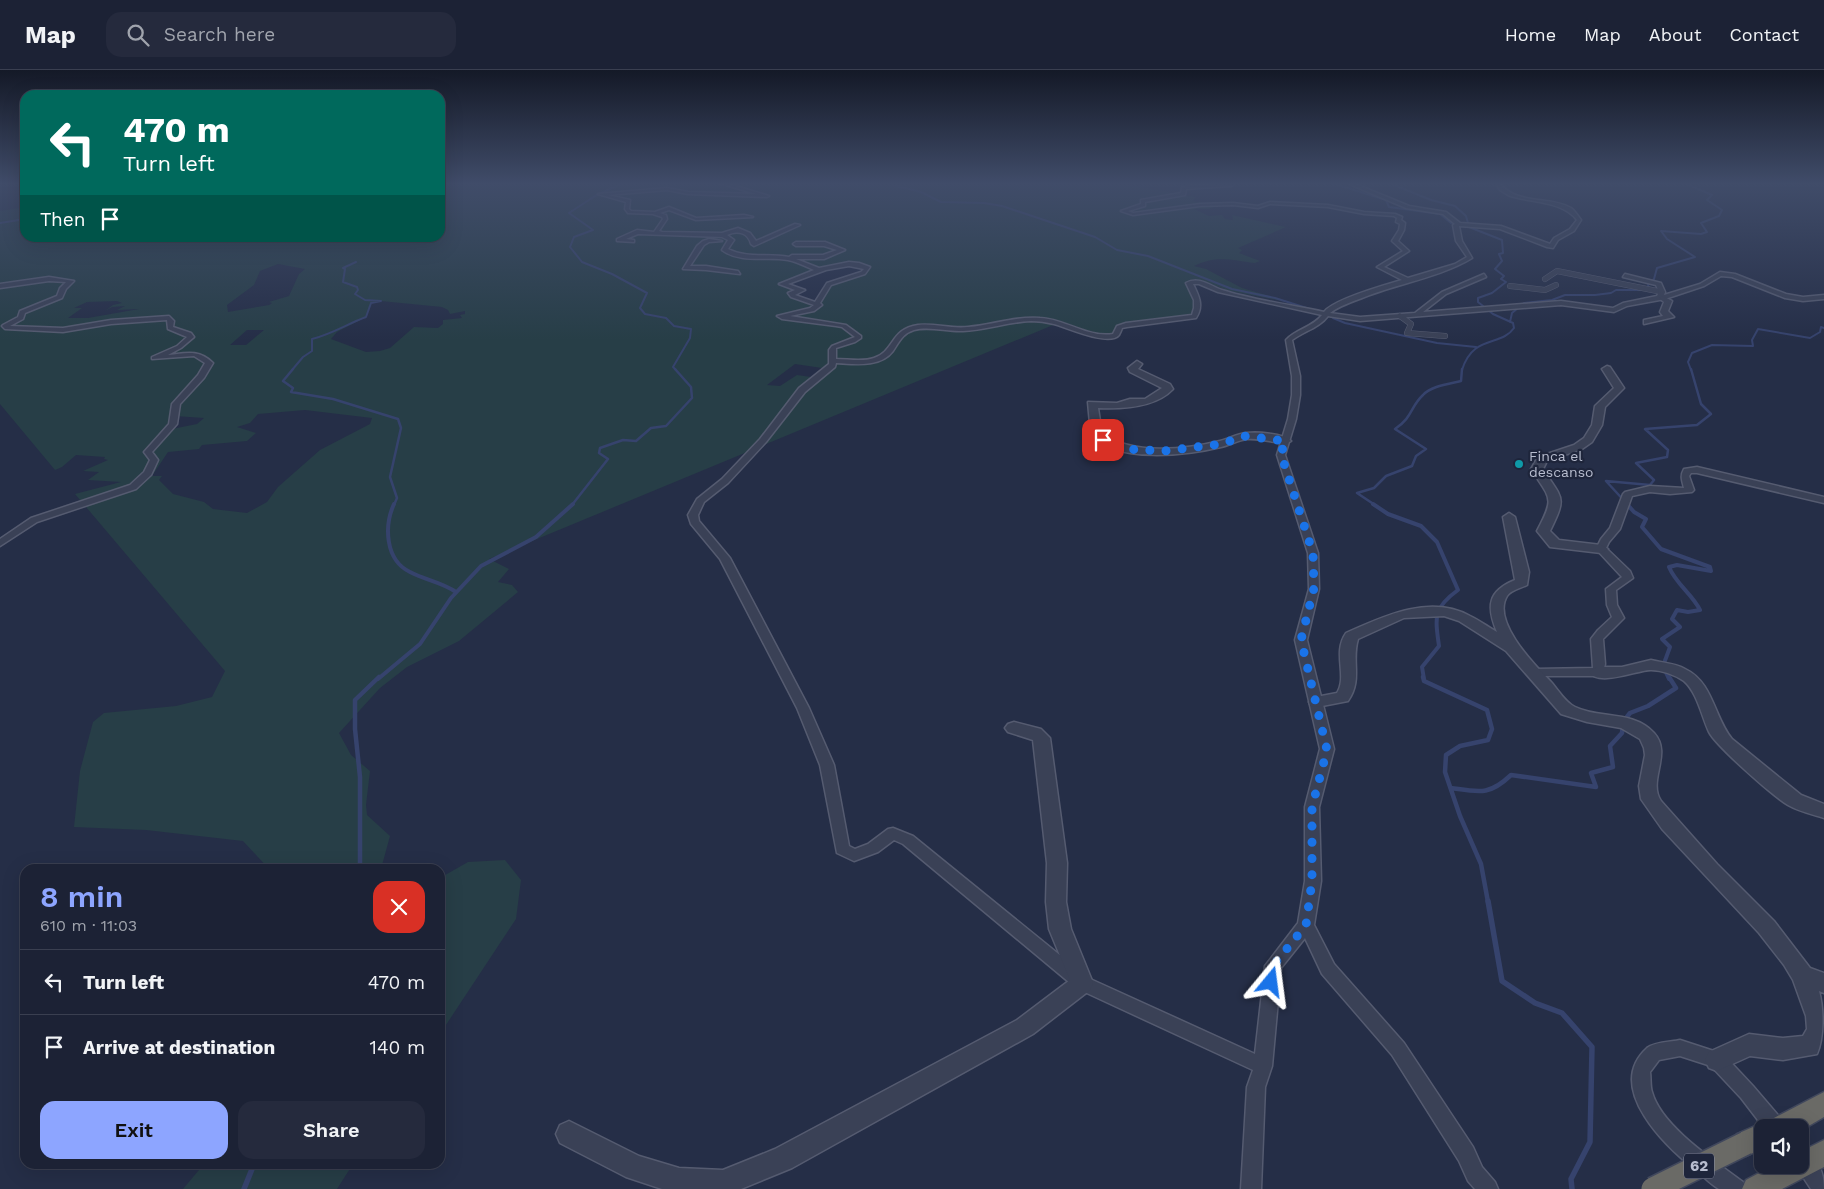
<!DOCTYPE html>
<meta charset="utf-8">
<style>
:root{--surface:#1c2235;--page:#252a3d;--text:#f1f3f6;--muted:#a0a4ad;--line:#3a3f50;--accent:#8da5ff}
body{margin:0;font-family:"Work Sans",sans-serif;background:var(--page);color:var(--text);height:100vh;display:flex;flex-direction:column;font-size:19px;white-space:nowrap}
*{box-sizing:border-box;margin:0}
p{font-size:16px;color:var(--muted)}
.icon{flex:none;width:28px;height:28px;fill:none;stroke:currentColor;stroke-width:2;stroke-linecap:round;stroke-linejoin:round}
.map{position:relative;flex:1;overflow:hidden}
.sheet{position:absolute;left:20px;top:794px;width:425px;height:305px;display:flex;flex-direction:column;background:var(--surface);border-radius:15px;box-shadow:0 5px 20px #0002,0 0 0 1px var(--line)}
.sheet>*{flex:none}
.guide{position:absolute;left:20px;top:20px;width:425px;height:152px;border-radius:15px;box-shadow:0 5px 20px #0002,0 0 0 1px var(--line);background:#00695c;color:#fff;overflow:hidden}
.tools{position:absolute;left:1754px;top:1049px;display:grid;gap:10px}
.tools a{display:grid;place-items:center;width:55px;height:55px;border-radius:10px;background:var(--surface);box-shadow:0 5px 20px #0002,0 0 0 1px var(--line);font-size:25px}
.pin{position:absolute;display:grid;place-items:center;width:42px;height:42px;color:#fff;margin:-21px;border-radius:10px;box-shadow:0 2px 8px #0006}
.me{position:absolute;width:55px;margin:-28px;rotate:16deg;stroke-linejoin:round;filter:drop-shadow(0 0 4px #0008)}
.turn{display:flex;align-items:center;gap:18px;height:105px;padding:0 20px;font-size:22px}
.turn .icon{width:65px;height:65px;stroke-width:2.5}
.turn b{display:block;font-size:35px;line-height:42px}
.then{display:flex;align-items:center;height:48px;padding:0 20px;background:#0003;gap:10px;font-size:19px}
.round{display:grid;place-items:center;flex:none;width:52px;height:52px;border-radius:15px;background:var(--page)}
.overview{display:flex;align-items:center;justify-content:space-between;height:85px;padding:0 20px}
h1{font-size:30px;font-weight:600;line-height:38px;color:var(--accent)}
.cta{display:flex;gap:10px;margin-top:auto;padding:10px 20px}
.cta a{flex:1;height:58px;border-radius:15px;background:var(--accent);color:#111;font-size:20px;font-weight:600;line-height:58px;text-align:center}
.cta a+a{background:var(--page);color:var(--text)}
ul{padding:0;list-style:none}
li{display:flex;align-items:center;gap:15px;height:65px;padding:0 20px;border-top:1px solid var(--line)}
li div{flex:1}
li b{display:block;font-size:19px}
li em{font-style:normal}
header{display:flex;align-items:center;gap:30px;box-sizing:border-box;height:70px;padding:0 25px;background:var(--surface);border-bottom:1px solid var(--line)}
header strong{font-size:24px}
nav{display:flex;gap:28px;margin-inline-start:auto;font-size:18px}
.search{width:350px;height:45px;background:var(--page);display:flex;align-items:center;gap:12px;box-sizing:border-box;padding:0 18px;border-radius:15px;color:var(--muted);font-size:19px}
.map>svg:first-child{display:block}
</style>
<header>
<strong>Map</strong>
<div class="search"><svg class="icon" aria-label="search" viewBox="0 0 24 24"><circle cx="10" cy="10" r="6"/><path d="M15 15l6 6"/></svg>Search here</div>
<nav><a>Home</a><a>Map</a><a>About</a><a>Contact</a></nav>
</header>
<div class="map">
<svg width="1824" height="1119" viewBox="0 0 1824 1119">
<rect width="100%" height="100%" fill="#252e47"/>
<path fill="#273e47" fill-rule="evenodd" d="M440,113H1118L1196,127L1193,131L1215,136L1209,139H1194L1209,146L1222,145L1225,149L1233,150L1232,145L1286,157L1238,178L1242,180L1239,183L1260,191L1255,193C1231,190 1216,185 1194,196L1206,199L1242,218L1293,233L1230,221L1208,213L1194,210L1189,214L1196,225L1197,245L1119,258L1116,265L1104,267L1058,253L489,489L509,499L498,512L512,515L518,522L459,571L407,597L380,618L339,663L351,685L370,701L366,735L367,745L390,766L381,799H269L243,771L146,760L74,757L80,701L93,652L104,643L176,636L212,627L225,601L75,424L121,412L88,410L99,402L83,401L108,390L104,389L105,387L76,385L62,397L55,400L0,334V141L25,137V168H440ZM278,194L305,199L299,204L289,226L269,232L272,233L269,235L228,242L227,235L254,215L260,201ZM862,195L867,200L856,206L829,214L817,235L791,223L800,218L783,214L825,198ZM117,231L122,233L113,235L105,241L112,237L125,236L117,240L139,239L88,248H68L82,238H74L87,232ZM381,231L442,237L448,240L450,244L465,241V244L460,245L462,248L443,250V254L438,258L414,257L390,278L380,281L366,282L331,269L337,262L366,247L371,233ZM247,260H264L246,275H230ZM795,294L822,298L811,307L797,305L780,316L767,315ZM305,340L372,348L370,354L320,380L278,417L267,432L247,443L213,439L204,432L173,424L159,410L162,406H152L168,382L199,379L202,375L247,371L256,363L237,357L250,353L258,344ZM175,346L204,348L197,354L172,359Z
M505,790L521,810L516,849L440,964V808L468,792Z
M204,1094H353L337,1119H183Z"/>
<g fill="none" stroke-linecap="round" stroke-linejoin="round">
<path stroke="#36436d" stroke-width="2" d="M623,113L595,126L569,143L593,160L574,167L570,177L582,192L612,204L647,223L640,238L645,244L666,248L674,256L691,259L690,268L673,297L676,300
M1332,113L1386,130L1389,137L1440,144L1451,153
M1389,113L1431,130L1455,136L1466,146L1469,157L1502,170L1503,183L1499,184L1502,191L1495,199L1504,206L1501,209L1506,212L1492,223L1478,228V232L1493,244L1513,253L1514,258C1501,277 1473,264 1462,300
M893,115L921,122L941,132L984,133L1002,136L1095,167L1117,180L1148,186L1232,219L1275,228L1313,240
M0,153L25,149
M1333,248L1345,253L1437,273L1476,277
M1510,252L1512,243L1524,233L1552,230L1565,225H1595L1611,223L1616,220H1650L1648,215L1654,209L1657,198L1695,187L1667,169L1661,161L1701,164L1707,162L1701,153L1719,146L1722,140L1707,130L1712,125L1684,113
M292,300L303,287L312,281V269C332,264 347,254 366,247L371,233L381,231L365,230L355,224L358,220L357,217L343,212L345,199L343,198L356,192
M1691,300L1688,292L1692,283L1712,275L1753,276L1752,270L1758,259L1810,268L1820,262L1821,257L1824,258"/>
<path stroke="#36436d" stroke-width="2.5" d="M293,299L283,311L293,318L291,322L333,329L398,349L401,358L390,407L397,428L394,435
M572,435L608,389L599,383L600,378L623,370L636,371L651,358L666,356L692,328L691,317L675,299
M1375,435L1357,423L1374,418L1386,406L1412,396L1416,386L1426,379L1395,359C1413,347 1410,337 1423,325C1431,316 1449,314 1461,311L1462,299
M1628,435L1606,411L1650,415L1654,410L1636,393L1667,387L1668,380L1645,359L1697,355L1711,344L1701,334L1691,299"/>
<path stroke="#36436d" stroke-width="4" d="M394,434C384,456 385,490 410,502C425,510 442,512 456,522
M1373,434L1388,444L1421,456L1437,472L1458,520C1433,538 1435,547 1439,576L1422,597L1424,609
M1627,434L1634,442L1646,449L1642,457L1661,479L1710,497L1711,501L1677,495L1669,497C1676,514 1692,524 1700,540L1688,542L1677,540L1672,549L1680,557L1662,569L1670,577L1663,596L1669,609
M378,609L420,574L451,528L481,496L536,467L573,434"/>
<path stroke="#36436d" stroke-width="4.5" d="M1423,607L1424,611L1487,640L1492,659L1488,670L1460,676L1446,685L1445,702L1460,746L1481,794L1488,832
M1451,718C1479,722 1489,726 1511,705L1596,717L1591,703L1613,697L1610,676L1622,663L1623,652L1630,643L1648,636L1676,618L1669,607
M360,799V707L355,659V630L379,607"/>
<path stroke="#36436d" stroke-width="5.5" d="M1488,831L1502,911L1535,933L1562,943L1592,977L1590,1072L1571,1109L1572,1119
M244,1119L254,1094"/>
<defs>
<path id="pedestrian" d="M1545,209L1557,201L1662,222
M1510,216L1545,220L1556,215
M1400,246L1411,254L1407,263L1445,266"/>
<path id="minor" d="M719,113H726L769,126L767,127L688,124L667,120L608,125L630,130L629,139L631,141L655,142L669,137L696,148L744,145L753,147L696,150L669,140L660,143L666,145L667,149L659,161L662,162L722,163L738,158L750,163L756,171L795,154L800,155L754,176L751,174C748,162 737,160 727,165L734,170L728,179C748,189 768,183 789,187L792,185H823L837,180L824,176H796L793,174L796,172H825L845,180L824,189H796L819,198L849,192L859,193L870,197L865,204L831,215L820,233L822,235L814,241L790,246L846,255L861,266V268L855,272L836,278V289C848,289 863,292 874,288C895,281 890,259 918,255C935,253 951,259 968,257C992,255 1015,246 1040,248C1065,249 1088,268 1113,264L1117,256L1126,253L1192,245L1194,238V230L1186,213C1199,206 1210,216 1222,220C1253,230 1292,235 1324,242C1334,229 1385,215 1402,210L1377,197L1403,181L1392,171L1399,160L1400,154L1396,152L1397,148L1394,146L1364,144L1328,137L1270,134L1258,138L1233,135L1200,136L1133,145L1121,141L1141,134V130L1181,123L1182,117L1188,116L1235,113L1231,116L1186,119L1185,125L1145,132V136L1128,141L1133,143L1200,134L1233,133L1258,136L1270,132L1328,135L1364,142L1395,144L1402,147L1401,150L1405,153L1404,160L1398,171L1409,181L1384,197L1408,208L1455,194L1467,187L1456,171L1453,155L1455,154L1443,144L1406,138L1347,113H1353L1409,136L1446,142L1460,153L1501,156L1550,174L1554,168L1570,159L1577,150C1562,130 1529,133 1508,125L1500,120L1496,113H1500C1515,135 1550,126 1571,138C1575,141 1578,146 1581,150L1574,161L1558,170L1553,178L1547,177L1500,159L1459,156L1462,171L1472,188C1441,207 1396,214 1362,228C1351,232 1339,236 1330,243L1360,247L1415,243L1442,222L1484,204L1486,207L1446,224L1423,242L1561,231L1613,238L1623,233L1657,226L1659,222L1656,215L1623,207L1625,204L1661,213L1665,222L1664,225L1700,214L1720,202L1735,204L1786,224L1803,227L1824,225V229L1803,231L1785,228L1732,207L1721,206L1704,216L1665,229L1627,236L1614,242L1561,235L1360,251L1328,246C1319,258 1304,261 1292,270L1300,306V325L1296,349L1285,385L1318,483L1319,519L1307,570L1334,679L1319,737L1321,811L1314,855L1334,894L1404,973L1473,1077L1482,1097L1495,1112L1498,1119H1475L1468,1111L1459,1091L1392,985L1322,904L1305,868L1281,898L1272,996L1265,1017L1261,1119H1241L1247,1017L1253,1000L1076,918L903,774L894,770L878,782L854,791L837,783L820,695L797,638L720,489L691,454L688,445L697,429L722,409L760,369L799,318L829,294V280L832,276L855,267L842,257L836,256L782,249L777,246L810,238L814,235L791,227L788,223L795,220L779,214L814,200C805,196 797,192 788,190C766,186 741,194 722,180L728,170L722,167L638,164L626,169L634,170V172L617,171V169L637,160L654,162L663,149L662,147L653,144L628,143L625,139L626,132L598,124L667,118L688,122L756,124ZM849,196L864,199L861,202L827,213L815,232L795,225L805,220L788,214L826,200ZM1193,214H1199L1218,222L1322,245C1313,257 1296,259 1286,270L1292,306V325L1288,349L1277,385L1308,483L1309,519L1295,570L1320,679L1305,737V811L1298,853L1265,896L1255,984L1088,908L913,766L893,758L888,759L868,774L855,779L849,776L834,695L809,638L730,488L699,451L698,445L704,432L728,413L766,372L805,322L835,297L836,293C855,294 880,298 893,281C899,272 903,263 914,260C930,256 947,262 963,261C986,260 1008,252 1031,251C1039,251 1046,252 1054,254C1066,257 1109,277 1119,265C1119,265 1122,259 1122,258L1127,257L1196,248C1204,236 1199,226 1193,214Z
M709,169L722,171L709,172L704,175L690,196H706L738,201L740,204L706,200L683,199L697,176L703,171Z
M49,207L74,211L66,219L62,228L25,243L23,249L10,256L63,258L111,250L169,246L174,251L173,257L191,263L194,267L181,278L168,285C186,283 199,279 213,293L204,308L180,334L177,354L152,382L158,390L151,405L136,419L37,452L0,476V469L31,448L130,415L144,402L150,390L144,382L169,354L172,334L198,305L205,293L194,286L152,289V287L177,276L187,267L168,259L167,250L111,254L63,262L5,259L2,256L3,255L18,247L20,241L57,226L60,218L66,212L49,211L0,218V214Z
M1697,397L1824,427V433L1697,403H1691L1689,406L1694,420L1692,422L1670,424L1650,422L1632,426L1620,459L1609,472L1606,478L1630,501L1633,508L1616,520L1617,535L1624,548L1603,569L1605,594L1603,602L1597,606H1532L1530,603L1536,599L1593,598L1591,569L1598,560L1612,547L1607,535L1606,519L1622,507L1596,479L1601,469L1610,458L1623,424L1625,422L1650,416L1684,418C1682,410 1680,406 1684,399Z
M1680,970L1723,984L1753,1016L1783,1051L1785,1058H1764L1741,1028L1711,996L1680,986L1659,990L1650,1002C1651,1009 1650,1016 1652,1022C1661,1056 1715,1091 1743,1112L1746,1119C1739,1119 1726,1119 1719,1119C1712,1115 1704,1107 1698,1102C1667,1078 1603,1018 1647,978C1654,972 1671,972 1680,970Z
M1804,1083C1820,1090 1824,1104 1824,1119H1811L1795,1095H1800V1085Z"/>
<path id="tertiary" d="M1663,226L1672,231L1668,241L1674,247L1644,254V250L1663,246L1660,242L1664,232L1659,228Z
M1137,291L1142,294L1138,299L1170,314L1173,319C1155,338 1122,339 1098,338L1102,364C1134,385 1184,380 1220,371C1229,369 1236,364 1246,363C1257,362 1283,363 1291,371L1285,374C1272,372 1260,368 1247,369C1238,370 1230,375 1221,377C1188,385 1116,394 1091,365L1088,332L1117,333L1130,329H1145L1162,318L1130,302L1128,298Z
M1607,296L1610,297L1624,318L1605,337L1602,355L1592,372L1582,379L1547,391L1543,399C1563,430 1567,426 1550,461L1559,470L1601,475L1608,479L1601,483L1550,477L1537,461C1555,427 1551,430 1531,399L1538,387L1574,375L1584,368L1592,355L1595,336L1614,318L1602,299Z
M1509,443L1515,447L1529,502L1527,515C1521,518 1511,520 1507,526C1491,552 1536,596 1552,613C1558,620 1566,633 1575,637C1600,649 1633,640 1654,663C1673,684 1647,710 1661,731L1717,794L1774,851L1810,898L1824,903V923L1819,921C1824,939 1824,968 1817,984L1783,990L1750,986L1717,1001L1709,998L1705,990L1709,982L1749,964L1783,968L1803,966L1807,959L1806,946L1793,910L1784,895L1759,863L1662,759L1641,729L1639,716L1645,685L1644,678L1640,669L1621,658L1587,652L1561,644L1506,581L1459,551L1444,546L1404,548L1358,569C1351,592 1363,609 1348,631L1317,637L1311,636L1309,632L1311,628L1337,623C1348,606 1332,583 1346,563C1384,546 1430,524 1470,546C1479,550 1488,557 1497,562C1486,536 1488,521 1515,510L1503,447Z
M1651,590C1662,593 1675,593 1685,599C1713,612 1714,647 1732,669L1801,725L1824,734V748C1812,744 1798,741 1788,735C1774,727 1716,676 1709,662C1702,647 1697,622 1684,611C1675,605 1662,600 1651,600C1637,600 1599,617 1589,602L1597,597H1622Z
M1014,652L1041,659L1050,668L1067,793L1066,832L1071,859L1093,913L1090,920L1033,964L792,1098L741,1119H662L626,1107L560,1073L556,1064L560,1055L569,1051L639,1086L679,1098L723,1100L775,1079L1017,950L1070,910L1049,859L1046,832L1047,793L1033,670L1008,662L1005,658L1008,654Z"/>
<path id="trunk" d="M1824,1022V1047L1800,1061V1058H1762V1079L1746,1086L1737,1082L1733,1073L1737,1064L1762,1053L1769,1056L1772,1049Z
M1824,1070V1097L1782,1119H1742L1746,1110L1774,1095H1800V1082Z"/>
</defs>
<use href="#pedestrian" stroke="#555b70" stroke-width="6"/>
<use href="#minor" stroke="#555b70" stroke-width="3"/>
<use href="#tertiary" stroke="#555b70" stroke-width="3"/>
<use href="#trunk" stroke="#41485d" stroke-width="3"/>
<use href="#pedestrian" stroke="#3a4156" stroke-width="5"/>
<use href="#minor" fill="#3a4156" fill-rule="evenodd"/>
<use href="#tertiary" fill="#3a4156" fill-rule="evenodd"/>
<use href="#trunk" fill="#6a6a66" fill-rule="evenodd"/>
<defs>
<path id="trunk-bridge" d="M1653,1119L1746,1073"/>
</defs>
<use href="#trunk-bridge" stroke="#41485d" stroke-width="26" stroke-linecap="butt"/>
<use href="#trunk-bridge" stroke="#6a6a66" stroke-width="23"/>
</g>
<linearGradient id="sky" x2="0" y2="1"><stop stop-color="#141927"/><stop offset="0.42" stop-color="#404c69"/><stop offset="1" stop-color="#404c69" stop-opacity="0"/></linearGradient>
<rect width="1824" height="270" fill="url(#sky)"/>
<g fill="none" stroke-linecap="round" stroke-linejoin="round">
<path stroke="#1a73e8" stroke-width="9" stroke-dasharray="0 16.2" d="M1103,370L1126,379L1164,381L1222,374L1244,366L1285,371L1281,384L1313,483L1314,518L1301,570L1327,680L1312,737V811L1306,855L1273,896L1271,912"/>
</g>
<circle fill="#0f9aa8" stroke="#1e253b" stroke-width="2" cx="1519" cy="394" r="5"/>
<g text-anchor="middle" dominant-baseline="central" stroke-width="4.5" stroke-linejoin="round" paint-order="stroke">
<g font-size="14" fill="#b8bdcf" stroke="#1e253b" text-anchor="start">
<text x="1529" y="386">Finca el<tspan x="1529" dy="16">descanso</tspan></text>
</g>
<rect fill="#1e253b" stroke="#8a8fa3" stroke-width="1" x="1684" y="1083.5" width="30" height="25" rx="4"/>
<g font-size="15" font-weight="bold" fill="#b8bdcf">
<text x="1699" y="1096">62</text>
</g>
</g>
</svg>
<div class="tools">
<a><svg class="icon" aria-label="sound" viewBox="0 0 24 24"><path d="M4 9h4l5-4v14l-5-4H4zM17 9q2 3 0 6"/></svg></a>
</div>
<div class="pin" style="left:1103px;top:370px;background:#d93025"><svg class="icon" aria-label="arrive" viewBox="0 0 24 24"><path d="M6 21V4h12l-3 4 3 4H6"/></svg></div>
<svg class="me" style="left:1271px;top:912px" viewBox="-20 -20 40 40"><path d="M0-17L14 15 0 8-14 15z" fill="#1a73e8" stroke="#fff" stroke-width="4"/></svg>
<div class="guide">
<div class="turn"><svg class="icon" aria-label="left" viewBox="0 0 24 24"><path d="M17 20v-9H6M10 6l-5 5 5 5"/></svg><div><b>470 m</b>Turn left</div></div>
<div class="then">Then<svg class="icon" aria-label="arrive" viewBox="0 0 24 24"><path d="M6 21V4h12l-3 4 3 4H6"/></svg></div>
</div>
<section class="sheet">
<div class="overview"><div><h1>8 min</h1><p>610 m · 11:03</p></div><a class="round" style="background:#d93025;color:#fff"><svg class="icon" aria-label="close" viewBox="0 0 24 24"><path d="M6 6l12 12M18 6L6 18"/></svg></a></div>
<ul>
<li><svg class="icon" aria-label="left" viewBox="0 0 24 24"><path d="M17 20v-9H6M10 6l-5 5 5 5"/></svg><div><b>Turn left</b></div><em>470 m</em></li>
<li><svg class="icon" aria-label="arrive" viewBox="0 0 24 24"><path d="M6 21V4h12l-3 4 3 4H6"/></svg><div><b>Arrive at destination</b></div><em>140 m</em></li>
</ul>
<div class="cta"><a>Exit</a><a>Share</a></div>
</section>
</div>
